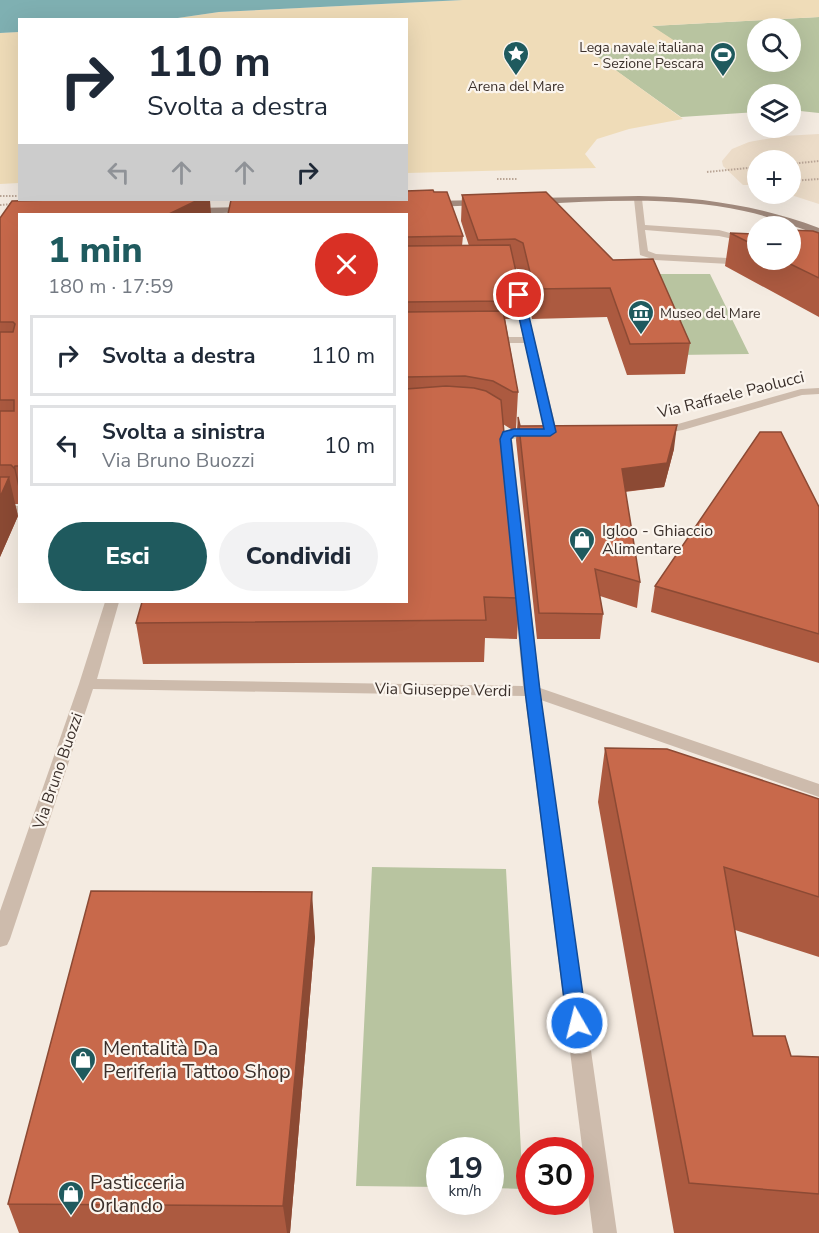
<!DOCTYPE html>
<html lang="it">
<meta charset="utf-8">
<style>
:root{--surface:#fff;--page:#f2f2f3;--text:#1f2937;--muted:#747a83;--line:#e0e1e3;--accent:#1f5a5e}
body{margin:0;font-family:"Nunito Sans",sans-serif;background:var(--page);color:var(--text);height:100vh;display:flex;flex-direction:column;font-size:22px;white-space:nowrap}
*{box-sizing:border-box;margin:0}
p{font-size:20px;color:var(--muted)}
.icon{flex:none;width:33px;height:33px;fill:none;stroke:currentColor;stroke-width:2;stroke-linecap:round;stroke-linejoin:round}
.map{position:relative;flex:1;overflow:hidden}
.panel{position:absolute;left:18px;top:213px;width:390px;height:390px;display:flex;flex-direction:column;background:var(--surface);border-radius:0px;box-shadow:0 6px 24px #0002}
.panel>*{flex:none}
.top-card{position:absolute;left:18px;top:18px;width:390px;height:183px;border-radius:0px;box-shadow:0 6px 24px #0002;background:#fff;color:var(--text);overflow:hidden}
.controls{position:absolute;left:747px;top:18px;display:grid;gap:12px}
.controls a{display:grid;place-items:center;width:54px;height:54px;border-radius:50%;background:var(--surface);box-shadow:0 6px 24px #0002;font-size:30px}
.speed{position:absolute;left:426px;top:1137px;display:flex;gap:12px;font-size:30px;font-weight:700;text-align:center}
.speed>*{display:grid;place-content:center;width:78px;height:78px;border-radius:50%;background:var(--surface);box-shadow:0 6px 24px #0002;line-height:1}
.speed small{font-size:15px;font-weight:400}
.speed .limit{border:9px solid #d22;background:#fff;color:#111}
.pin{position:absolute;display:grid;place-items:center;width:51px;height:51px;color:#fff;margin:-26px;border:3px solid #fff;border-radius:50%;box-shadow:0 2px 6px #0007}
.me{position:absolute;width:66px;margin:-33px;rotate:352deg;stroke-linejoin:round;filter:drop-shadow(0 0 4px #0008)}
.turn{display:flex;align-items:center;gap:21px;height:126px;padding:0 30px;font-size:27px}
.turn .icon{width:78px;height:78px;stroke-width:2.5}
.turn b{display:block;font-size:42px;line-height:51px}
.lanes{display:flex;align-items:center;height:57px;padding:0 30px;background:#0003;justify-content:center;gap:30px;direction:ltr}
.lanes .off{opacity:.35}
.round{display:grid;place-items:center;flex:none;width:63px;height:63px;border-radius:32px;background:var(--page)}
.overview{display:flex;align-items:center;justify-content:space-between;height:102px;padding:0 30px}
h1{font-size:36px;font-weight:800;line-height:45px;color:var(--accent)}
.action{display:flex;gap:12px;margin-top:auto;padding:12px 30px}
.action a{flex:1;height:69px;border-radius:36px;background:var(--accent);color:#fff;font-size:24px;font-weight:800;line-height:69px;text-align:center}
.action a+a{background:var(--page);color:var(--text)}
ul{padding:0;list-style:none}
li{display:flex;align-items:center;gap:18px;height:81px;margin:0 12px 9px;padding:0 18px;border:3px solid var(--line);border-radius:0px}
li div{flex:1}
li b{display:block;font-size:22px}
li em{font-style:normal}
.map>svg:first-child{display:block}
</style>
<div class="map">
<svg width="819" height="1233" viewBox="0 0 819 1233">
<rect width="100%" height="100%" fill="#f4ebe1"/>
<path fill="#b8c4a0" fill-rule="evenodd" d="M819,17V113L791,110L790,94H758L757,112L681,117L587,50L677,43L651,26ZM758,28H790V62H758Z
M629,274H710L749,354L677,355Z
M372,867L506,869L523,1189L491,1188L490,1150H440L439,1187L356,1186Z"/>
<path fill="#efdcb8" d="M463,0H819V17L652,26L678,43L588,50L683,119L629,129L597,139L585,154L596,168L407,173L406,20H164L219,12Z
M19,32V183L0,184V33Z"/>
<path fill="#ecdcc8" d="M819,134V204L788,194H790V160H758L757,185H743L723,166L722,161L732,149L749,142L783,136Z"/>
<path fill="#7fb0b2" d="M0,0H463L219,12L164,20H20L19,32L0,33Z"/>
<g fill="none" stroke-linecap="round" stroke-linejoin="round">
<path stroke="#b9a596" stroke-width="2" stroke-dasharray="1.5 1.5" stroke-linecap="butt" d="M790,164L819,161
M707,172L758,167
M497,179H517
M790,181L819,179
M0,196H20
M0,205L14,204"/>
<path fill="#cdbbac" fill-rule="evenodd" d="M638,196L642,199L645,225L719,230L752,239L747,242L719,236L645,230L648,251L656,254L745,259L758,245V255L751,264L748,265L655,260L640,255L634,199Z
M511,273L519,275L557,432L555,435H547L545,432L525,343H487L482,340L487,337H523L509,275Z
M0,506H20V514H0Z"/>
<path fill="#cdbbac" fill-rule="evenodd" d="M819,388V394L802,395L683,430L658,434L652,430L654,427L678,424L801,389Z
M535,428L539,429V435L512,439L540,688L819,784V797L541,700L617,1233H593L525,696L93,689L10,939L7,945L0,947V911L79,684L105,602H119L97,679L523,686L500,439L503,431Z"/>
<path fill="#a18a7d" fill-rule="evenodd" d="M639,196C702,197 760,206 819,228V234C794,227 770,216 744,211C676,196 604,201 534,204L530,201L534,198Z
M480,200L483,201V205L432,207L428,204L432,201Z
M249,207L252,208V212L192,214L188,211L192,208Z"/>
</g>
<path fill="#ac5a40" d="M546,192L690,343L685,374L627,375L607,317L532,319L521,271L515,268L519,285L518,319H505L518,392L516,429H511L503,424L519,598L517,639L485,638L484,662L143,664L136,623L406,602V214L463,236L462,246H469L461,221L462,195Z
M20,214V504H15L18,516L0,557V218Z
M758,232V260H790L819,233V317L725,266L730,233L754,234Z
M518,417L520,426L674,449L664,487L625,492L640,582L637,608L600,596L603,614L600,639H537L516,440Z
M819,507V663L651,612L655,586Z
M605,748L819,799V957L735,930L753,1036L791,1056L819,1057V1233H674L598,802Z
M315,937L290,1233H19L8,1204Z"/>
<path fill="#8c4a34" d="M198,200H210L211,214H169Z
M677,425L674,449L664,487L619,492L622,469Z
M15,466L20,488V495L14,468Z
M9,477L18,516L0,557V497Z
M312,892L315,937L290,1233H287L283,1206Z"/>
<path fill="#c8694b" stroke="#8c4a34" stroke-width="1.5" d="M433,190L434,192H447L463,236L406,237V214H228L231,200H406V191Z
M546,192L613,260L653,259L690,343L630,344L610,288L534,289L523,243L515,239L478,240L462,195Z
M53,200H198L169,214H20V466H15L14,468L11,465H0V411H14V400H0V332H13L15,324L13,322H0V218L12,201Z
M790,230L813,231L819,233V278L782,260H790Z
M758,232V247L730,233L754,234Z
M510,245L519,285L498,286L501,301L406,302V246Z
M503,311L518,392H513L493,381L465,376L406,377V312Z
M446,386L474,388L486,391L501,400L519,598L484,597L486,620L136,623L142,602H406V389Z
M518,417L520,426L677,425L667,463L622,469L640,582L595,569L603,614L539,613Z
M760,432H781L819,507V634L655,586Z
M0,477H9L0,497Z
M605,748L667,749L819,799V897L724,867L753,1036H785L791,1056L819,1057V1194L689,1183Z
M91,891L312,892L283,1206L8,1204Z"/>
<path fill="#1a73e8" stroke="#114b97" stroke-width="1.5" d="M519,292L524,295L556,432L550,436H514L511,439L540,691L587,1023L584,1028L577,1031L570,1028L567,1023L525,691L500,439L503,432L514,429H544L514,295Z"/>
<defs>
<symbol id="sight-pin" viewBox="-11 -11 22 30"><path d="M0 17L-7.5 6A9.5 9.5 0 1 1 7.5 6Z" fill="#1f5a5e" stroke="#fbf5ee"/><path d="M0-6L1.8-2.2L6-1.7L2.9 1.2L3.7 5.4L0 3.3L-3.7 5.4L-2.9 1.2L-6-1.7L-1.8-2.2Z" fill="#fff"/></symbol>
<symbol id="stadium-pin" viewBox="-11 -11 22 30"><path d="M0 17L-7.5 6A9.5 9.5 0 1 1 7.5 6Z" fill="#1f5a5e" stroke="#fbf5ee"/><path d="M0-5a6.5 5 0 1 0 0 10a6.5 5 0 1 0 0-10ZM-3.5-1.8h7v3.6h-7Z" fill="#fff"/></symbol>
<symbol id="museum-pin" viewBox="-11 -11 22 30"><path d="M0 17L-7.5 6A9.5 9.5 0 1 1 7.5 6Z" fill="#1f5a5e" stroke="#fbf5ee"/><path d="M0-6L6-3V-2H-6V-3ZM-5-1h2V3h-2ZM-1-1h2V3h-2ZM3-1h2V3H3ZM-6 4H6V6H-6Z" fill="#fff"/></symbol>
<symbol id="shop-pin" viewBox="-11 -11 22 30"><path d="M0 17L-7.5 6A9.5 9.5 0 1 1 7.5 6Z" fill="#1f5a5e" stroke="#fbf5ee"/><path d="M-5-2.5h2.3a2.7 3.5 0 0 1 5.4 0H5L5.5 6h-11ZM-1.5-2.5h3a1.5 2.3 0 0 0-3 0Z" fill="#fff"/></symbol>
</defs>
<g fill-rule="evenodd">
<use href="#sight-pin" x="501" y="39" width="30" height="40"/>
<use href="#stadium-pin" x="708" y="40" width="30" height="40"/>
<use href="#museum-pin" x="626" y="298" width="30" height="40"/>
<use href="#shop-pin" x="567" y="525" width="30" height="40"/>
<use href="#shop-pin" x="68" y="1045" width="30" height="40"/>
<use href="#shop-pin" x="56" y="1179" width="30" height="40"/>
</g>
<g text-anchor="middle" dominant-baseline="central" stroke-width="4.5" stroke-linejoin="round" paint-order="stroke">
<g font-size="14" fill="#3b302b" stroke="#fbf5ee" text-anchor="end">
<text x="704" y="47">Lega navale italiana<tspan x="704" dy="16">- Sezione Pescara</tspan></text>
<text x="516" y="86" text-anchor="middle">Arena del Mare</text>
<text x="660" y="313" text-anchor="start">Museo del Mare</text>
</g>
<g font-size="16" fill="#3b302b" stroke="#fbf5ee">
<text transform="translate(731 395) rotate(-14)">Via Raffaele Paolucci</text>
<text transform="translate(443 690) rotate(1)">Via Giuseppe Verdi</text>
<text transform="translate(58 771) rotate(-71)">Via Bruno Buozzi</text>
</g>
<g font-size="16" fill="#3b302b" stroke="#fbf5ee" text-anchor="start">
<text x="602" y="531">Igloo - Ghiaccio<tspan x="602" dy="18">Alimentare</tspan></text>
</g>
<g font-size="20" fill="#3b302b" stroke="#fbf5ee" text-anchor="start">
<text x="103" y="1048">Mentalità Da<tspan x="103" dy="23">Periferia Tattoo Shop</tspan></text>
<text x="90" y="1182">Pasticceria<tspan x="90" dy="23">Orlando</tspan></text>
</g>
</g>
</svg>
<div class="controls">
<a><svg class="icon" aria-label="search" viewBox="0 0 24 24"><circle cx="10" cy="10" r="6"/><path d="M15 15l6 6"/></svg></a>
<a><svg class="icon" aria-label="layers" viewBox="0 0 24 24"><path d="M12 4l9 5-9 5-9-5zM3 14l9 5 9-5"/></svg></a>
<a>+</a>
<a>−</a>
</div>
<div class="speed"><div>19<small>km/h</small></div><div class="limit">30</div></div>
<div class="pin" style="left:519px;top:295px;background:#d93025"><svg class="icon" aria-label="arrive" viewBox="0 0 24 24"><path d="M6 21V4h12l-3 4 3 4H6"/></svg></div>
<svg class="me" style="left:577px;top:1023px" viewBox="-20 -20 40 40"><circle r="17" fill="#1a73e8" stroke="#fff" stroke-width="3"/><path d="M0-11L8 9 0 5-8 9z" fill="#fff"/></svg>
<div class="top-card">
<div class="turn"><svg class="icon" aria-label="right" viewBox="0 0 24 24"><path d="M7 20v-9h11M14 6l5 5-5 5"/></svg><div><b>110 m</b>Svolta a destra</div></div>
<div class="lanes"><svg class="icon off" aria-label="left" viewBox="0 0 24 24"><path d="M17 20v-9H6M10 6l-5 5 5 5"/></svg><svg class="icon off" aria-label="ahead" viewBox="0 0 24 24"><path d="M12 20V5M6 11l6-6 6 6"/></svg><svg class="icon off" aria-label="ahead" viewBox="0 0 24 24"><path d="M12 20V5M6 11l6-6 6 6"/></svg><svg class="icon" aria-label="right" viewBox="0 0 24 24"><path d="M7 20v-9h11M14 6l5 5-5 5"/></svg></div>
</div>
<section class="panel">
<div class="overview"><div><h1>1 min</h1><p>180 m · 17:59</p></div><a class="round" style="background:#d93025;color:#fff"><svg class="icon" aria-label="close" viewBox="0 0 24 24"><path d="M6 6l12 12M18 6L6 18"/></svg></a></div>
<ul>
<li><svg class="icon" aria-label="right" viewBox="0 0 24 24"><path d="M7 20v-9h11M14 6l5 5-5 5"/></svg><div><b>Svolta a destra</b></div><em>110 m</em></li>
<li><svg class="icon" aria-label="left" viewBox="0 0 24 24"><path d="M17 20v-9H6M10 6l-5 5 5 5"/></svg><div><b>Svolta a sinistra</b><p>Via Bruno Buozzi</p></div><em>10 m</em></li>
</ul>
<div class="action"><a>Esci</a><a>Condividi</a></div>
</section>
</div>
